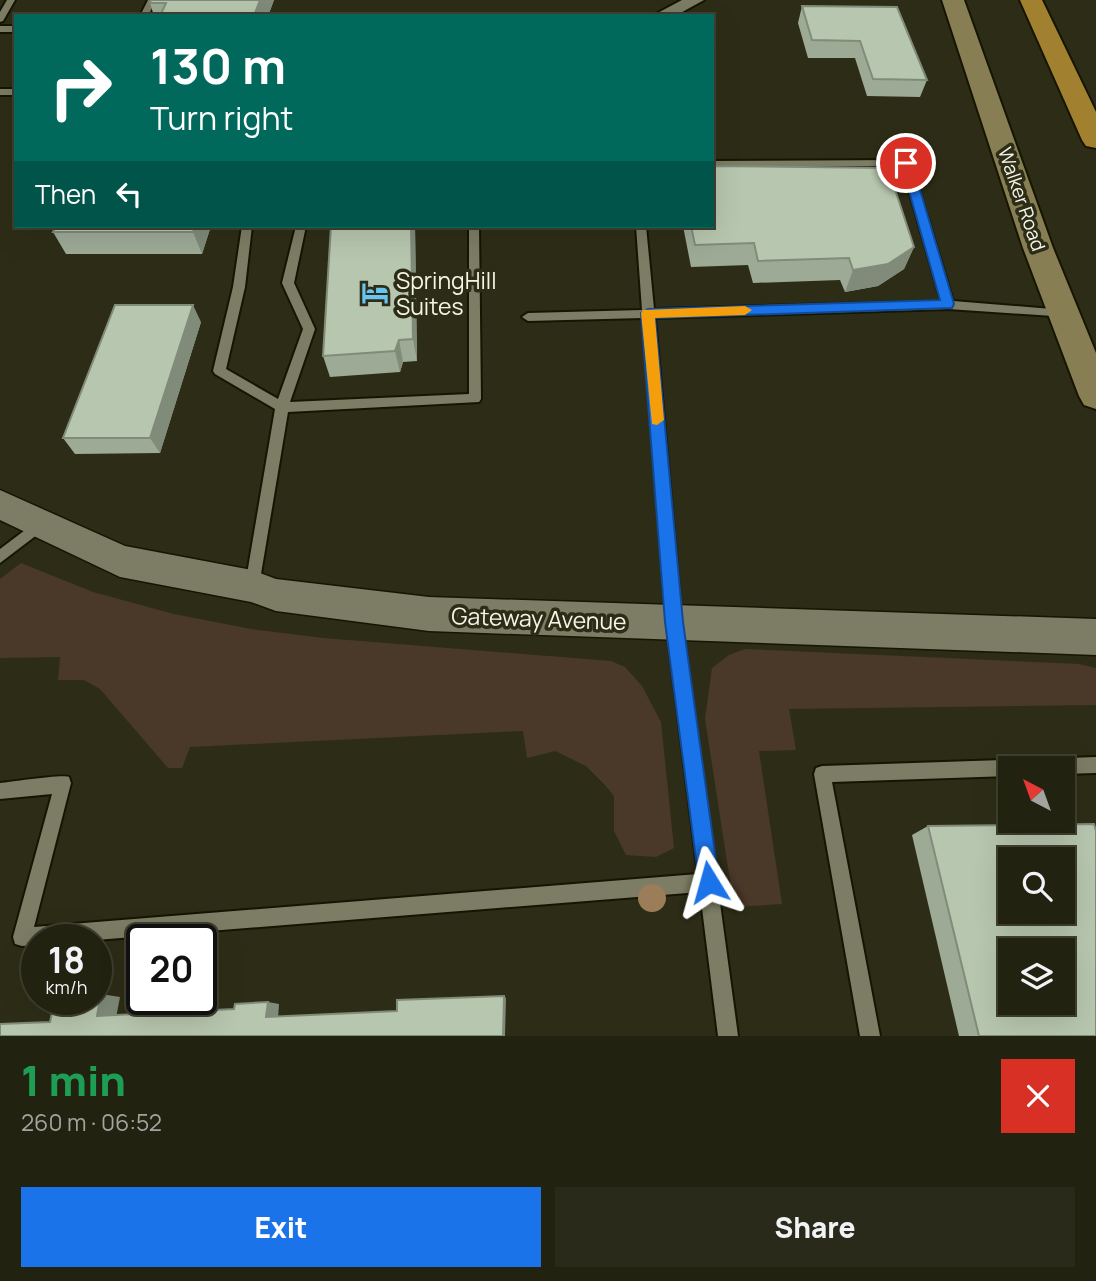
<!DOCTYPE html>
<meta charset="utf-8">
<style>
:root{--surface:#221;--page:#2a2a1a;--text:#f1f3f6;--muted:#a2a49f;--line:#3f3f31;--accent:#1a73e8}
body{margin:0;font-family:Manrope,sans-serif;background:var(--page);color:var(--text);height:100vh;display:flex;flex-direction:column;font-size:26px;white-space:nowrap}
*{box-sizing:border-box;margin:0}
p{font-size:23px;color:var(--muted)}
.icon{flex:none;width:38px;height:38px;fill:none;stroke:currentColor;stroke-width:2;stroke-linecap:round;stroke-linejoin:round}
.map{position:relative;height:1036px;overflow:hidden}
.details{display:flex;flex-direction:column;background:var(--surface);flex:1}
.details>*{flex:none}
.top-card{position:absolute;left:14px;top:14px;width:700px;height:214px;border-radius:0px;box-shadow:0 7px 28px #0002,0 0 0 2px var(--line);background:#00695c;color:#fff;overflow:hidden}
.needle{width:46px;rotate:319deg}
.fabs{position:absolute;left:998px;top:756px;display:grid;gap:14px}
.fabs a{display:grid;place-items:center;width:77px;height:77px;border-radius:0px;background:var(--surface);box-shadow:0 7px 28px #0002,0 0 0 2px var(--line);font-size:35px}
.speed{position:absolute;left:21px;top:924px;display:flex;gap:14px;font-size:35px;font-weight:700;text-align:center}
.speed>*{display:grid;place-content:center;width:91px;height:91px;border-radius:50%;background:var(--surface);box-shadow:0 7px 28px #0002,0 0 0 2px var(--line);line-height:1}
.speed small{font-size:18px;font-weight:400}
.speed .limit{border:4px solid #111;border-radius:10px;background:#fff;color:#111}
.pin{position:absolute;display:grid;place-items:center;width:60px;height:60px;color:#fff;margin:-30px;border:4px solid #fff;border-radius:50%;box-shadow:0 2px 7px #0007}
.me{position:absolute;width:77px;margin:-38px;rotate:352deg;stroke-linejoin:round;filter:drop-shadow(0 0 5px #0008)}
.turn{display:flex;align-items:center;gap:24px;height:147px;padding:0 21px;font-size:32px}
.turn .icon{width:91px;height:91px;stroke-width:2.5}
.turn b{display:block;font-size:49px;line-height:60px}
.then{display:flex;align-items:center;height:66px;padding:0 21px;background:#0003;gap:14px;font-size:26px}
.round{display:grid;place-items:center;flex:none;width:74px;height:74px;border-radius:0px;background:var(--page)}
.summary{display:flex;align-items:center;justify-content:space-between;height:119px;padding:0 21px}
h1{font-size:42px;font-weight:800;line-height:52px;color:#1e9e55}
.cta{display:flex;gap:14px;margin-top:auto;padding:14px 21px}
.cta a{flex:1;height:80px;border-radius:0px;background:var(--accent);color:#fff;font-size:28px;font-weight:800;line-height:80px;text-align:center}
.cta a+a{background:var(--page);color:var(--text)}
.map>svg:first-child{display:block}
</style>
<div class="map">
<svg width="1096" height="1036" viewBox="0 0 1096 1036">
<rect width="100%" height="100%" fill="#2d2d17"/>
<path fill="#4a3829" d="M21,563L93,592L174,614L251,629L323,638L611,661L625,667L642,686L661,722L674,848L656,857L626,855L614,831V796L605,785L586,766L555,751L527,758L523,731L190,747L182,768H168L100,689L84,680H58L60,657L0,658V579Z
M745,649L1079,664L1096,668V705L789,709L796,750L759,751L782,904L734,907L705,719L712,668L729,655Z"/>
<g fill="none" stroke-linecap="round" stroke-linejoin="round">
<defs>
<path id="service" d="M7,0H15L3,21L0,22V12Z
M148,0H156L148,16H140Z
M0,26H16V32H0Z
M0,89H16V95H0Z
M906,160L911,163L953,301L1064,310L1068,311V317L948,309L655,318L682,622L738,1036H718L700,892L96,940H37V945L22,946L15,944L13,937L52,794L0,799V783C12,782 62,774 69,777L71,783L34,927L698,874L666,622L643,318L528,321L522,317L528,313L642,310L636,226H646L654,309L941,301L902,166L712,167V161Z
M242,226H252L245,287L226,369L278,399L303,329L282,283L296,226H306L294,283L315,329L290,402L469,394V226H479L481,399L479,402L288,412L259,586L257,591L252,593L247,591L245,586L275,409L215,374L213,371L233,287Z
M41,518L46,520L48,524L46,528L0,563V549Z
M1096,757V773L1062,774V768H1010V776L832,782L880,1036H860L814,774L816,768L822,766Z"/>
<path id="minor" d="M682,0H704L675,16H652Z"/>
<path id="tertiary" d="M0,490L125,546L252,570L276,579L429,597L1096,619V655L429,631L276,611L251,602L120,577L0,520Z"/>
<path id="secondary" d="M942,0H964L1053,248L1096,353V409L1084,405L1079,396L1023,248Z"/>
<path id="motorway" d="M1020,0H1042L1096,112V148L1086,146L1082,140Z"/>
</defs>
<use href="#service" stroke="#151502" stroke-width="4"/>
<use href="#minor" stroke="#151502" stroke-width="4"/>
<use href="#tertiary" stroke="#151502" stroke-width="3"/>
<use href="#secondary" stroke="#151502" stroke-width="4"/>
<use href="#motorway" stroke="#151502" stroke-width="4"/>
<use href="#service" fill="#7c7d64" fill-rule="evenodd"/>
<use href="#minor" fill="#7c7d64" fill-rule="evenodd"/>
<use href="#tertiary" fill="#7c7d64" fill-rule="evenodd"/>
<use href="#secondary" fill="#877e54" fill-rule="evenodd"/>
<use href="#motorway" fill="#a18030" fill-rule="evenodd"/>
</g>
<circle fill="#9b7d5a" cx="652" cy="898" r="14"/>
<path fill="#9daa96" d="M274,0L268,16H154L150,3Z
M802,6L927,80L920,97L867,96L855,58H808L798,23Z
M56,226H211L202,254H66L53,232Z
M415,226L417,361L403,362L400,372L330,377L323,356Z
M683,226H712L914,247L904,269L878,286L845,292L840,280L753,283L748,265L691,267Z
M201,322L160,453L75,454L63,438Z
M928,826L1096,1036H959L912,835Z"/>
<path fill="#808b7a" d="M260,0H274L268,16H256L255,13Z
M195,226H211L202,254L193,232Z
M411,226H415L417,361L413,339Z
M914,247L904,269L878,286L845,292L853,270Z
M193,305L201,322L160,453L150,438Z
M399,340L403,362L400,372L395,351Z
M101,994L120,997L116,1018L97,1016Z
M504,996L506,998L505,1036H503Z
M268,1002L279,1004L278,1019L266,1017Z"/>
<path fill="#b7c6ae" stroke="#808b7a" stroke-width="2" fill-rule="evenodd" d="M151,0H260L255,13H231L230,16H160L166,3H150Z
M802,6L897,7L927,80L873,79L860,41L812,40Z
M712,166L888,168L914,247L888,264L853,270L849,258L758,261L754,243L695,245L691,226H712Z
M56,226H195L193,232H53Z
M331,226H411L413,339L399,340L395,351L323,356Z
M115,305H193L150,438H63Z
M1094,824L1096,831V1036H979L928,826ZM1010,859H1062V912H1010ZM1010,950H1062V1003H1010Z
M96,994H101L97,1016L234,1009L235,1004L268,1002L266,1017L397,1011V1000L504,996L503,1036H0V1024L50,1022L55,999H96Z"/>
<path fill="#1a73e8" stroke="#114b97" stroke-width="2" d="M906,160L912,163L954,304L952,308L655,318L683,622L719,882L716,889L709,892L702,889L699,882L665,622L641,313L648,309L940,300L901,163Z"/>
<path fill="#f59e0b" d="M745,306L752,310L745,315L655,318L664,420L657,425L652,424L641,313L643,310Z"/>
<defs>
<symbol id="hotel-bare" viewBox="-9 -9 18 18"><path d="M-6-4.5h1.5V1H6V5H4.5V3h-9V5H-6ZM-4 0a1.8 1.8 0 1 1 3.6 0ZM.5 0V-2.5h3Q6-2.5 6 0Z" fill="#68c4f0" stroke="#2d2d17" stroke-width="2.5" paint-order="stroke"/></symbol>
</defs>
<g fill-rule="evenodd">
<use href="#hotel-bare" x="356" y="274" width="38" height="38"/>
</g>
<g text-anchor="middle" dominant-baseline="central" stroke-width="7" stroke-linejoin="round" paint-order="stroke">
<g font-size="19" fill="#f4f5e7" stroke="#2d2d17">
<text transform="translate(1022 199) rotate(71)">Walker Road</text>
</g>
<g font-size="23" fill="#f4f5e7" stroke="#2d2d17" text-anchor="start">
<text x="396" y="280">SpringHill<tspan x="396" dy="26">Suites</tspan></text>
</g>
<g font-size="23" fill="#f4f5e7" stroke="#2d2d17">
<text transform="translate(539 618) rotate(2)">Gateway Avenue</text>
</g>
</g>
</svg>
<div class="fabs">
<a><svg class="needle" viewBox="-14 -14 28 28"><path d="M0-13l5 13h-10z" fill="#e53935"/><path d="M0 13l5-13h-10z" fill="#a2a49f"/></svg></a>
<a><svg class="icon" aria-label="search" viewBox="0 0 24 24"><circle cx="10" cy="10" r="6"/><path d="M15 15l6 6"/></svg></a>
<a><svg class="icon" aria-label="layers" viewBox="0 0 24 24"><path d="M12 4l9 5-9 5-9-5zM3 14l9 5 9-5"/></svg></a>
</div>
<div class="speed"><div>18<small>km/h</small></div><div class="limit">20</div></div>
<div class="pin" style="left:906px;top:163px;background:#d93025"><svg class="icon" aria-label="arrive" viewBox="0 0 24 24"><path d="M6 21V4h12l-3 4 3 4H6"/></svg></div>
<svg class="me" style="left:709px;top:882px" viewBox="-20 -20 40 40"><path d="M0-17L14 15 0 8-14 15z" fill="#1a73e8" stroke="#fff" stroke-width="4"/></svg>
<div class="top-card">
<div class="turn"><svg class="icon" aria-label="right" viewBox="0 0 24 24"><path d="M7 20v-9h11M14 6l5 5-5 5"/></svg><div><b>130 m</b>Turn right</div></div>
<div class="then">Then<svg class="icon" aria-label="left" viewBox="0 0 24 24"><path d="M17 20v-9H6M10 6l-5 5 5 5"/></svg></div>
</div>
</div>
<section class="details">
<div class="summary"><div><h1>1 min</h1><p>260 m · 06:52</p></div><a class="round" style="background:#d93025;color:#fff"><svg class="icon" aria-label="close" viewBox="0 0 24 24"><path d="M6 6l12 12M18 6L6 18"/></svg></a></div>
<div class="cta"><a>Exit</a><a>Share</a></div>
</section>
